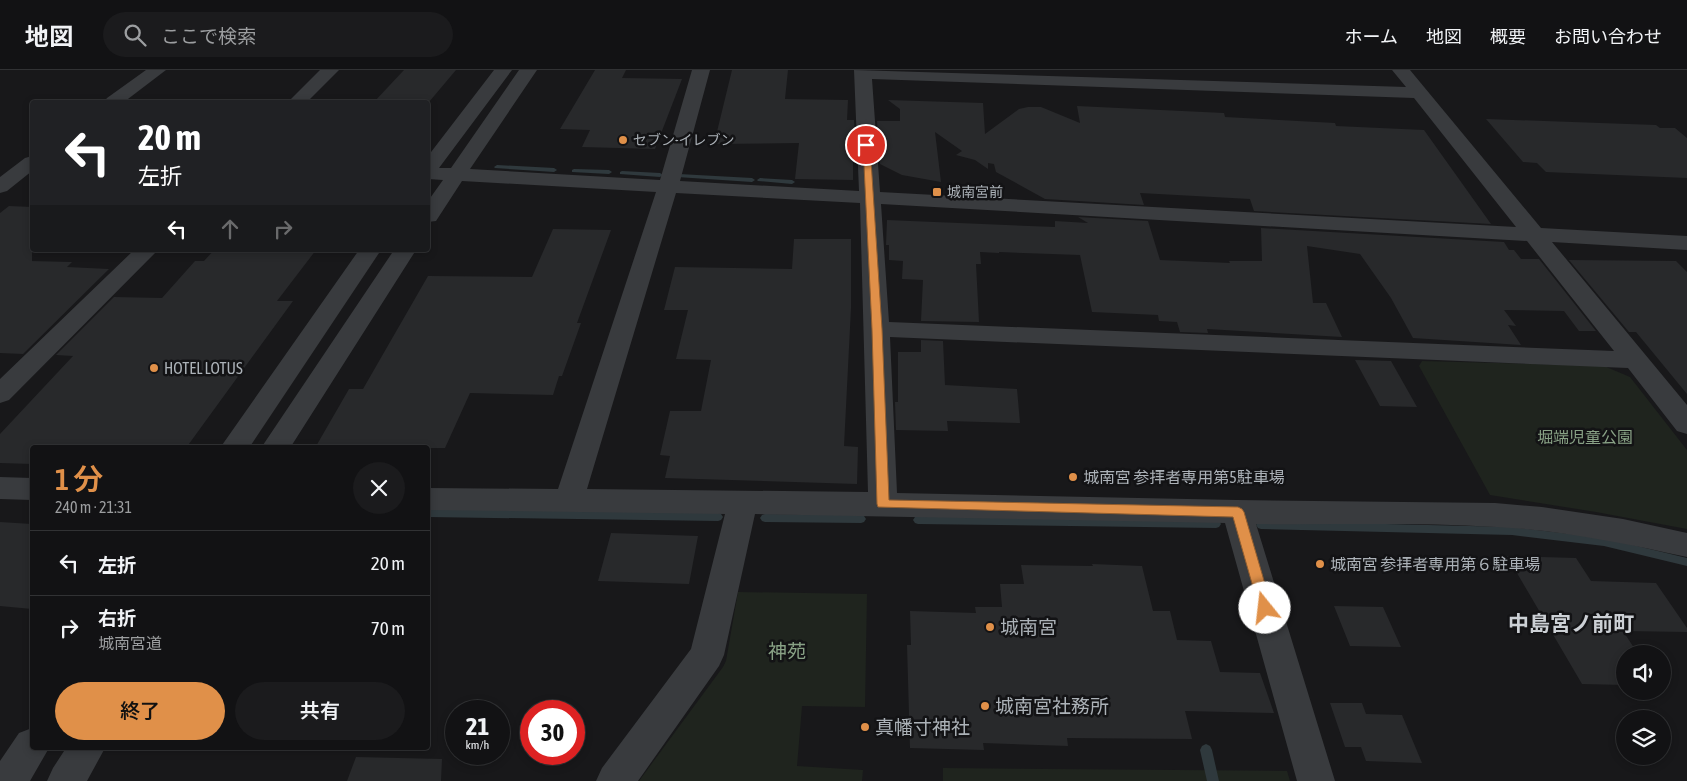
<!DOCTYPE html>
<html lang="ja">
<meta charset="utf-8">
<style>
:root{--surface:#121214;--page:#1b1b1d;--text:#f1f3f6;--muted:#9c9ea0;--line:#313234;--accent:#e09049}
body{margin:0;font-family:"Asap Condensed","Noto Sans JP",sans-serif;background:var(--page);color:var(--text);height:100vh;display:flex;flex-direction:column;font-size:19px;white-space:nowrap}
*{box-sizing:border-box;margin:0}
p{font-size:16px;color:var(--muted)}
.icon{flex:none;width:28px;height:28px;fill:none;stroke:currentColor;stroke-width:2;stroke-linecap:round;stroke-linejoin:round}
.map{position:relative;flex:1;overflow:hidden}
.sheet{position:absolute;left:30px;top:375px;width:400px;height:305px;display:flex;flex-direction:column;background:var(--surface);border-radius:5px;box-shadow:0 2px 8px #0003,0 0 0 1px var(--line)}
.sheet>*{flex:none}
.hud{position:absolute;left:30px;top:30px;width:400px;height:152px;border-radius:5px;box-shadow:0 2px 8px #0003,0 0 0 1px var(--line);background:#202124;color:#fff;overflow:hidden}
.fabs{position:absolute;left:1616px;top:575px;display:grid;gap:10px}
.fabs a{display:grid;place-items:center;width:55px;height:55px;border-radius:50%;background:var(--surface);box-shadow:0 2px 8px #0003,0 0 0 1px var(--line);font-size:25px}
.speed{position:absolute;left:445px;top:630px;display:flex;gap:10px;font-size:25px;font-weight:700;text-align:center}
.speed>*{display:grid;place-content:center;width:65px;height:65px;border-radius:50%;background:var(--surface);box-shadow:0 2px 8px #0003,0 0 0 1px var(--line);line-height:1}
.speed small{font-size:12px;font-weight:400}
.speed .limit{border:8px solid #d22;background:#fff;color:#111}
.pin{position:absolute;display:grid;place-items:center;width:42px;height:42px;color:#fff;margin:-21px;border:2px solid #fff;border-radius:50%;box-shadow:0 1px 5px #0007}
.me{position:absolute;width:55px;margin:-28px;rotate:344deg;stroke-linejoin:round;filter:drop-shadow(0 0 4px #0008)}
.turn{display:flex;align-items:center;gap:18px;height:105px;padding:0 25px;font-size:22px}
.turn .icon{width:65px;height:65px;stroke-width:2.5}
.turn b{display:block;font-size:35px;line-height:42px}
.lanes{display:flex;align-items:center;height:48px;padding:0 25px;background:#0003;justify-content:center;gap:25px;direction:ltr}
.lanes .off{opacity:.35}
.round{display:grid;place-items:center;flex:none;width:52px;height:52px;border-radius:26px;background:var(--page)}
.summary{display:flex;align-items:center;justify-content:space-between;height:85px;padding:0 25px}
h1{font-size:30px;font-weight:600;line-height:38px;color:var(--accent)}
.cta{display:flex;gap:10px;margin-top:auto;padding:10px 25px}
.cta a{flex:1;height:58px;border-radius:30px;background:var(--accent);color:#111;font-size:20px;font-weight:600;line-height:58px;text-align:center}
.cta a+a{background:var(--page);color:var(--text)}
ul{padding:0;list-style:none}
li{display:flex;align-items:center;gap:15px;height:65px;padding:0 25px;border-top:1px solid var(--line)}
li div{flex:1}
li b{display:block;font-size:19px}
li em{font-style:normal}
header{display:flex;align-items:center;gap:30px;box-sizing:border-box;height:70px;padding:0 25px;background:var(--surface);border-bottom:1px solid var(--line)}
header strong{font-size:24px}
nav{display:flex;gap:28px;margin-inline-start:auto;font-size:18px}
.search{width:350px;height:45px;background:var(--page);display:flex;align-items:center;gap:12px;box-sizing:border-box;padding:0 18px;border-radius:28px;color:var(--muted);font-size:19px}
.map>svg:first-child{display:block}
</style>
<header>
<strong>地図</strong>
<div class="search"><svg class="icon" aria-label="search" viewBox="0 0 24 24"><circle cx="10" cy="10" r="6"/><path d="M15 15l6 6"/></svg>ここで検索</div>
<nav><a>ホーム</a><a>地図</a><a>概要</a><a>お問い合わせ</a></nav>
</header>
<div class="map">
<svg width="1687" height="711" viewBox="0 0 1687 711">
<rect width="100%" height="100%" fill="#18181a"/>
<path fill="#1f241e" d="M1422,291L1604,296L1630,307L1687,380V459L1596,442L1490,425L1419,296Z
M738,522L867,524L865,637L802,636L797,696L863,700L862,711H639L723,597L726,591Z
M943,698L1287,701L1290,711H943Z"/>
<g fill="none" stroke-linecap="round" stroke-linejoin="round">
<path fill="#2f393d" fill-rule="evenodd" d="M497,95L554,98L557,100L554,102L495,98L494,97Z
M574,99L609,100L612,102L609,104L572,102V100Z
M622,101L660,103L663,105L660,107L620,104V102Z
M679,104L752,108L755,110L752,112L677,107V105Z
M760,108L792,110L795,112L792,114L758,111L757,110Z
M428,439L718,443L721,444L723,447L721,450L718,451L428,447Z
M765,444L861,445L864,446L866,449L864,452L861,453L765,452L762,451L760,448L762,445Z
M918,446L1216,450L1219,451L1221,454L1219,457L1216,458L918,454L915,453L913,450L915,447Z
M1261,451L1512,457L1604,468L1687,488V496L1604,476L1512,465L1261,459L1258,458L1256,455L1258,452Z
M1206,674L1210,676L1212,680L1219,711H1207L1200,680L1202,676Z"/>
</g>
<path fill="#28292b" d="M404,0H456L429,32H374Z
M595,0H626L622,8L682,9L655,79L582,77L590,60L560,59Z
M732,0H788L785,29L848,30L847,50H854L855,80L853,79V110L795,109L799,73L714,74Z
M888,30L983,33L985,64L1019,39L1028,37H1041L1080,53L1077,36L1224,43L1225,47L1335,53L1336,56L1424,60L1491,154L1254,141L1250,129L1140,123L1144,135L1045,129L996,102L994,94L988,93V99L975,90L956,85L962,81L935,62L941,112L902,105L880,94L877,51H900V39Z
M1486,49L1656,55L1660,58H1675L1687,68V108L1546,102L1537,93L1523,92Z
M9,136L32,137V191L72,192L67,197L109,199L23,284L0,283V143Z
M1078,147L1148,151L1160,190L1230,193L1229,191H1262L1261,158L1504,172L1509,180H1514L1521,189H1539L1596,261H1579L1564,241L1504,240L1516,256L1508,255L1521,275L1413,268L1391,228L1360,184L1307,176L1313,233H1326L1342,267L1207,259L1208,263L1180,262L1177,252L1159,251L1158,245L1092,242L1080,185L999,182V183L980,182L981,194H976L979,252L921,251L923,210L902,209L903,191L889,190V175H886L887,150L1055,157V151L1088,153Z
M553,159L611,160L577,253H581L562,306H559L553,325L470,323L445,378H315L349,319H363L428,206L532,207Z
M794,169H851V238L844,376L858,377L857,414L665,408L670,386L660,385L670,341H701L711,290L676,289L688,240H664L675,197L792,199Z
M214,180H316L277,231H293L186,378H32V394L0,393V364L73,286L56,285L114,227L162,228L195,191H204Z
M1569,190L1676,191L1687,202V324L1636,262H1629Z
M921,270L943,271L945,315L1017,319L1020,353L947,351L948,361L896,360L895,332H898V282H921Z
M1355,290L1391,291L1417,337L1380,336Z
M0,452L32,454V539L0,536Z
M611,463L698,466L689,514L598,511Z
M1507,486L1576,488L1591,511L1656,513L1687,558V562L1623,561L1638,584H1625V615L1582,614Z
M1092,494L1142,496L1153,541H1170L1177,570L1211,571L1220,602L1260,603L1274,643L1185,641L1192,669L1067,668L1068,676L983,673L984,680L910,678L907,575H911L910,541L976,543L975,537H1002L1000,514H1024L1021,495L1093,496Z
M1334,536L1383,537L1401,577L1350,576Z
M1330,633H1362L1366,644L1402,645L1422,693L1366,691L1361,677H1345Z
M356,687L442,689L441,711H347Z"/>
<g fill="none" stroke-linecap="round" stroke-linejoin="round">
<path fill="#393b3e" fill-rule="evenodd" d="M146,0H166L124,32H104L107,28Z
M320,0H339L307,32H288Z
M494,0H512L439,98H451L519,0H537L470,99L660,110L692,0H710L680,111L859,121L854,0L1406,17L1392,0H1410L1541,158L1687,166V180L1552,172L1687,335V364L1677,361L1628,298L890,267L897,423L1237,430L1495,433L1542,437L1623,449L1687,463V487C1624,473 1560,460 1496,457C1416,452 1335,455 1256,454L1335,711H1297L1225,453L755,444L724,585L719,596L638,711H596L602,698L691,579L725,444L428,440V418L558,419L656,122L462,111L436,151L428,152V131L443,110L428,109V86ZM872,9L1414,28L1516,157L880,122ZM676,123L860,133L868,422L587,419ZM881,134L1527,171L1614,281L889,252Z
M32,86V101L7,121L0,123V107L25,88Z
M134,180H158L9,330L0,333V309Z
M359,180H381L249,378H220Z
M394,180H416L290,378H261Z
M0,407L32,408V430L0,429Z
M32,658V678H49L30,711H0V691L19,663Z
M66,678H105L87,711H47L53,698Z"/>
</g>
<path fill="#e09049" stroke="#925e2f" d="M866,73L870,75L882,259L889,430L1238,437L1242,439L1244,442L1272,538L1270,542L1265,544L1261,542L1259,538L1233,447L878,437L877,434L872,259L863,75Z"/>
<g fill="#e09049" stroke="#131315" stroke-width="2">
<circle cx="623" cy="70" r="5"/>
<rect x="932" y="117" width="10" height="10" rx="2.5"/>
<circle cx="154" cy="298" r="5"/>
<circle cx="1073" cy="407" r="5"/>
<circle cx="1320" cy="494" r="5"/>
<circle cx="990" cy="557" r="5"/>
<circle cx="985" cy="636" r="5"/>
<circle cx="865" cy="657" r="5"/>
</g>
<g text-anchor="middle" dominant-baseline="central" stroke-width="5" stroke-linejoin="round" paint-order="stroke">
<g font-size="14" fill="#acb2b8" stroke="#131315" text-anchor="start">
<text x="633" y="70">セブン-イレブン</text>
<text x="947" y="122">城南宮前</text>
</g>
<g font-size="16" fill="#acb2b8" stroke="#131315" text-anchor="start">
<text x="164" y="298">HOTEL LOTUS</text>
<text x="1083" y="407">城南宮 参拝者専用第5駐車場</text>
<text x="1330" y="494">城南宮 参拝者専用第６駐車場</text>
</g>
<g font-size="16" fill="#88a185" stroke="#131315">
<text x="1585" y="367">堀端児童公園</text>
</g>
<g font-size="19" fill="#acb2b8" stroke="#131315" text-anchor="start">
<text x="1000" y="557">城南宮</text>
<text x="995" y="636">城南宮社務所</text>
<text x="875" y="657">真幡寸神社</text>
</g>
<g font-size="19" fill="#88a185" stroke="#131315">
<text x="787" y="581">神苑</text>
</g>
<g font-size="21" font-weight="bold" fill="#ccd0d5" stroke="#131315">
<text x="1571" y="553">中島宮ノ前町</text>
</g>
</g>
</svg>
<div class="fabs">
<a><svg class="icon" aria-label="sound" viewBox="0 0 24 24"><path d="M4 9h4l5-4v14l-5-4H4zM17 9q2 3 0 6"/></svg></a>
<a><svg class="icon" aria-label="layers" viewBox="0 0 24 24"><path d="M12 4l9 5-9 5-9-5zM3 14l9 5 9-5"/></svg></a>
</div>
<div class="speed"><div>21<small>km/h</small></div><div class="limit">30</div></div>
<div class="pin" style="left:866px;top:75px;background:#d93025"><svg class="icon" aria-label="arrive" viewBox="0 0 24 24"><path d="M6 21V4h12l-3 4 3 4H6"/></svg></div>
<svg class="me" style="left:1265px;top:538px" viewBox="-20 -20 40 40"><circle r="19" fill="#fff"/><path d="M0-13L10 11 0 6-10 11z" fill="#e09049"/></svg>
<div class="hud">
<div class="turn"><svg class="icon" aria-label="left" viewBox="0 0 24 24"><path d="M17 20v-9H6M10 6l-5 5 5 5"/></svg><div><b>20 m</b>左折</div></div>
<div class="lanes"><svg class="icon" aria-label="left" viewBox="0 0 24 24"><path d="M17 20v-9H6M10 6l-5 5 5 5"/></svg><svg class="icon off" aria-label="ahead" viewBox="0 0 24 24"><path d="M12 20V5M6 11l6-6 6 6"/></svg><svg class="icon off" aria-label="right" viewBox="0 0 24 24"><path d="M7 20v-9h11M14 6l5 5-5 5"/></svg></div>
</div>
<section class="sheet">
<div class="summary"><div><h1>1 分</h1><p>240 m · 21:31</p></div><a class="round"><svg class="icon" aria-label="close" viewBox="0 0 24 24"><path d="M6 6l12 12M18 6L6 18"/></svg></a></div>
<ul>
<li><svg class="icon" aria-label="left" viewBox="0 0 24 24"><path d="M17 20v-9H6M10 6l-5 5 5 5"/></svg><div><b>左折</b></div><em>20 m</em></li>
<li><svg class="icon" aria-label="right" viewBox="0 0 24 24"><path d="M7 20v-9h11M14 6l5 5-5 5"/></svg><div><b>右折</b><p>城南宮道</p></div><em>70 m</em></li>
</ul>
<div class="cta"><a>終了</a><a>共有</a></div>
</section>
</div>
